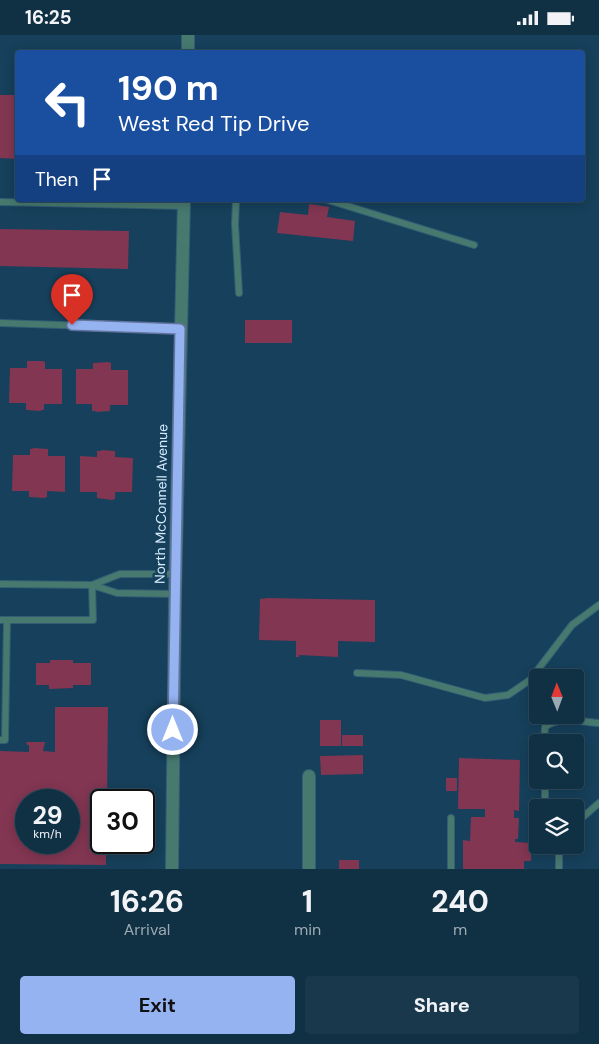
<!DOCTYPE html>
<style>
:root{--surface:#103044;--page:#19384b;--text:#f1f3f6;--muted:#9ca9b2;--line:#304b5d;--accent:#95b2f1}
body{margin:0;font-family:"DM Sans",sans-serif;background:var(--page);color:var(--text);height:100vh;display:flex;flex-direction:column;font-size:19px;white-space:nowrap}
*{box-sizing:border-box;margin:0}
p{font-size:16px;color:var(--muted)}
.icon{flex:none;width:28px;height:28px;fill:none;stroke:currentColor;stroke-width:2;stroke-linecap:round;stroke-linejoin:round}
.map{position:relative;height:834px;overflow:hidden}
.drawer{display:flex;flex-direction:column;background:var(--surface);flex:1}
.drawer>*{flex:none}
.guide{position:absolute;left:15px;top:15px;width:570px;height:152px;border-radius:5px;box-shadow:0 2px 12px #0003,0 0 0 1px var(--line);background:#1a4fa0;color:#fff;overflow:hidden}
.needle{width:32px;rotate:359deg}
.tools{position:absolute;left:529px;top:634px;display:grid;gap:10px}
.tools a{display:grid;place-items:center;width:55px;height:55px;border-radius:5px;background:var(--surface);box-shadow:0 2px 12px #0003,0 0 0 1px var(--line);font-size:25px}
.speed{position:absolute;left:15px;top:754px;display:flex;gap:10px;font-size:25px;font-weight:700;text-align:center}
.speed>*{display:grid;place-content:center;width:65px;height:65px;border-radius:50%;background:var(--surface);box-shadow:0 2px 12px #0003,0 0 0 1px var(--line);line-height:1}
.speed small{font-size:12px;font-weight:400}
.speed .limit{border:2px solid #111;border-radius:8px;background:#fff;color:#111}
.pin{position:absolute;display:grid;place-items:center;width:42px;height:42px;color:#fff;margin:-51px -21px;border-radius:50% 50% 50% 0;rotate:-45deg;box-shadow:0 0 5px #0007}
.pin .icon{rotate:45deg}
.me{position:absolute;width:55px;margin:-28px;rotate:0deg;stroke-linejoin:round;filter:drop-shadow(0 0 4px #0008)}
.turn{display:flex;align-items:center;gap:18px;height:105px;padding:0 20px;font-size:22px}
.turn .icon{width:65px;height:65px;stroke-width:2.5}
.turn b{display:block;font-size:35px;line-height:42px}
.then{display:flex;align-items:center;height:48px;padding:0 20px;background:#0003;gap:10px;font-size:19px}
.eta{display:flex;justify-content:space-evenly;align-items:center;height:85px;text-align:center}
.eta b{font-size:30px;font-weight:700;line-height:35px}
.cta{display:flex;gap:10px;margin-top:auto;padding:10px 20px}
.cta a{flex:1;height:58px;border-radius:5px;background:var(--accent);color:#111;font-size:20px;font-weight:700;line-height:58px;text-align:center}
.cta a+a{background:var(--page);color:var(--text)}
.status{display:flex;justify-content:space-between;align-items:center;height:35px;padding:0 25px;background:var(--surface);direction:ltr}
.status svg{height:14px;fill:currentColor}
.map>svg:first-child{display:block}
</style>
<div class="status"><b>16:25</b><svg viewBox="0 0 49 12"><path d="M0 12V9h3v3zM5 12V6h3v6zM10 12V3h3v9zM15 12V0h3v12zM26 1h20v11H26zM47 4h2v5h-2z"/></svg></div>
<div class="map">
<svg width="599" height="834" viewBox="0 0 599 834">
<rect width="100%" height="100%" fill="#16405b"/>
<path fill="#823652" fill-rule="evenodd" d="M0,60H18V124L0,123Z
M309,169L329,172L327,182L355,186L353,206L277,198L280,177L308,180Z
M0,194L129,196L128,234L0,231Z
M245,285H292V308H245Z
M27,326H42L45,327V334H62V369H44V375H41V376L26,375V368H9L10,333H27Z
M108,327L111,328V335H128V370H110V376L95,377L96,376H92V369H76V334H93V328Z
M34,413L48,414V421H65V457L47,456V462L44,463L29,462V456H12L13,420H30V414Z
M101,415L115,416V422L133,423L132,457H115V464L112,465L97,463V457H80V421L97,422V416H101Z
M268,563L375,565V607L338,606V622L299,620V622H296V606L259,605L260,564Z
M50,625H73V628H91V650H73V653L49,654V650H36V628H50Z
M55,672H108L107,765H101V808H106V830L0,829V716L29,717V710H27L26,707H45L43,716L55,717ZM26,765H69V808H26Z
M320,685H341V711H320Z
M342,700H363V711H342Z
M363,720V739L321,740L320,721Z
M459,723L520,725L519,776L514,775V783H519L518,804H515V807L531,808V826H524V834H463V805L470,806L471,782H485V774H458Z
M446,743H457V756H446Z
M339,825H359V834H339Z"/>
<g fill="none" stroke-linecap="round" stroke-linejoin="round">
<defs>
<path id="lane" d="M236,165L235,189L239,258
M328,165L474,210
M0,167L184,171
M0,288L180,294
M0,549L92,550L117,558L175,559
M92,550L120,539H175
M0,585H7L5,705H0
M7,585H93L92,550
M357,638L401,640L485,663L508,660L530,645L572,590L599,570
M544,708L545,692C558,681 583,687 599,688
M545,745V772
M575,789L599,768
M451,834V783
M559,834V810"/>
<path id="street" d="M188,18V0
M172,834L175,559L184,165
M309,834V741"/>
</defs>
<use href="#lane" stroke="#355c75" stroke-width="8"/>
<use href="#street" stroke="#355c75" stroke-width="14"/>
<use href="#lane" stroke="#47796f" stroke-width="6"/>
<use href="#street" stroke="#47796f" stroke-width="12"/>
</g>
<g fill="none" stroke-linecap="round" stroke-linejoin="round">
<defs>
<path id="route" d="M72,290L180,294L173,695"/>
</defs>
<use href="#route" stroke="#61749d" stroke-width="12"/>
<use href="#route" stroke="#95b2f1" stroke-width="9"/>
</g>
<g text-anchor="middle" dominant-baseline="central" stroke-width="5" stroke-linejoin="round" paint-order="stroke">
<g font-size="14" fill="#d6ecfd" stroke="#16405b">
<text transform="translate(161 469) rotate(-89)">North McConnell Avenue</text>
</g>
</g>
</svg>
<div class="tools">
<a><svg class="needle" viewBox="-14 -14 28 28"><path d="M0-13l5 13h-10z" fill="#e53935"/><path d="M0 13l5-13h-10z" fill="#9ca9b2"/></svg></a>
<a><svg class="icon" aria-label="search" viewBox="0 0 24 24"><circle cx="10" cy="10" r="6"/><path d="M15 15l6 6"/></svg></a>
<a><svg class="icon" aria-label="layers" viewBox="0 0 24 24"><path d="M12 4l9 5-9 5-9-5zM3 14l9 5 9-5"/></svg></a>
</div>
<div class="speed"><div>29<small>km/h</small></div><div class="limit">30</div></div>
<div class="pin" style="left:72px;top:290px;background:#d93025"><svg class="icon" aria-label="arrive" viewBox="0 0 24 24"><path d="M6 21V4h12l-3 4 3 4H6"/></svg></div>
<svg class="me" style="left:173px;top:695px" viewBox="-20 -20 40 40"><circle r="17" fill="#95b2f1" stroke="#fff" stroke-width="3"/><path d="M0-11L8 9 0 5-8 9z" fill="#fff"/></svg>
<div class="guide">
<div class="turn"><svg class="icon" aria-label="left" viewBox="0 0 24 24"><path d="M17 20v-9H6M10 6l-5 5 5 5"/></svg><div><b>190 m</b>West Red Tip Drive</div></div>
<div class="then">Then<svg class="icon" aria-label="arrive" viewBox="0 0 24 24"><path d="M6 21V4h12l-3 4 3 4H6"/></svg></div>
</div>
</div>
<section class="drawer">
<div class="eta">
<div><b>16:26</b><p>Arrival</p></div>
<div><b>1</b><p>min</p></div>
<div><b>240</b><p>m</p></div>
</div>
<div class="cta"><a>Exit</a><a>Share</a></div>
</section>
